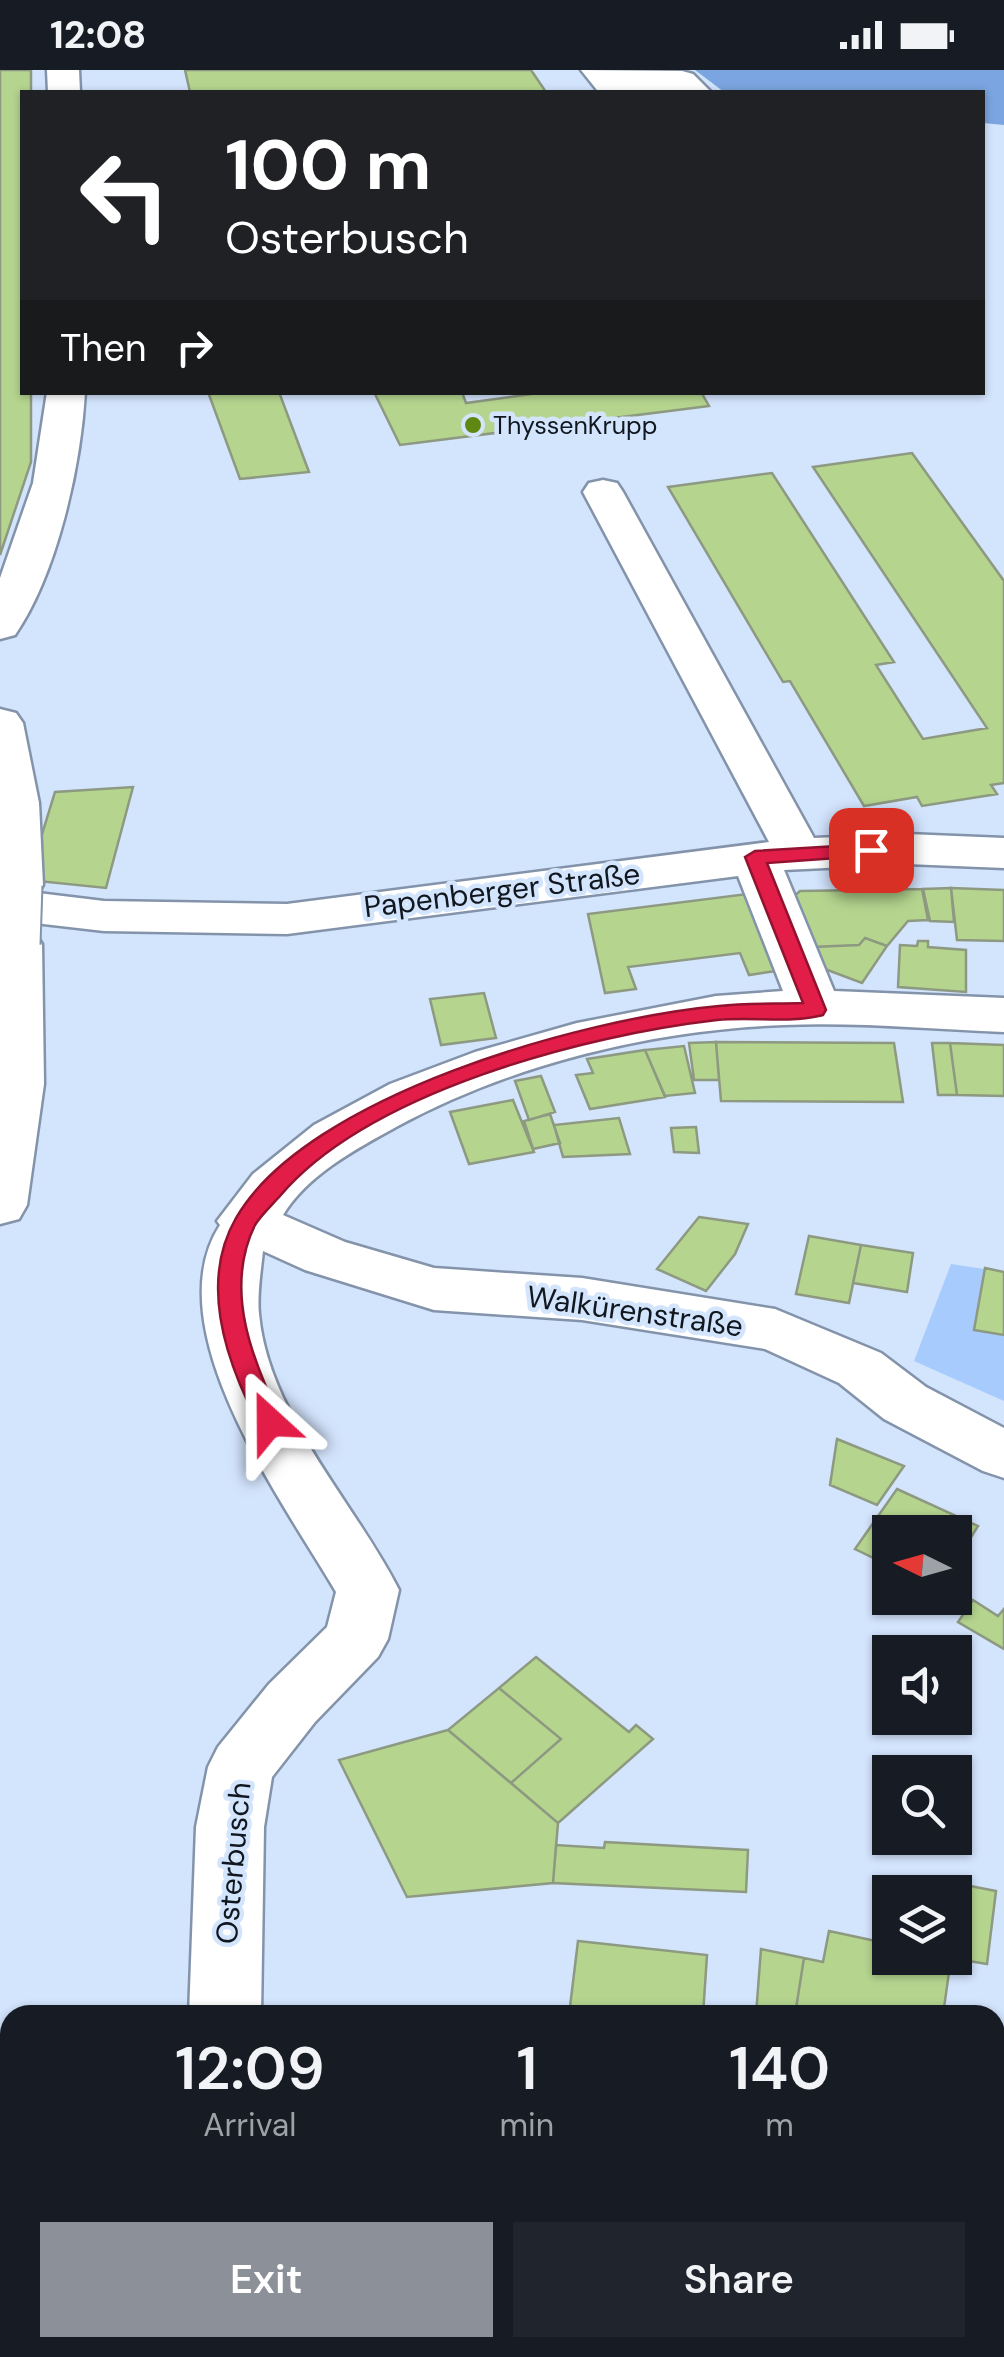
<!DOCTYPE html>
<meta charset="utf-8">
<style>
:root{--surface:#171b24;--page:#20242c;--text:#f1f3f6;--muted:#9ea1a6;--accent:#8c9099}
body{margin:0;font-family:"DM Sans",sans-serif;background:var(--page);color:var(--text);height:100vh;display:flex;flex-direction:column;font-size:38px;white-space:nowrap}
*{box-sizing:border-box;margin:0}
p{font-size:32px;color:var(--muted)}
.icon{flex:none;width:55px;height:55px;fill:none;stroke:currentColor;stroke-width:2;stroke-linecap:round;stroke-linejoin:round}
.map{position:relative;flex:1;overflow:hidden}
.sheet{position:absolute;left:0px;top:1935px;width:1005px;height:352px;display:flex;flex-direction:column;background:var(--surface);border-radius:30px 30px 0 0;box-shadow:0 2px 8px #0004}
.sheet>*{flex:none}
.banner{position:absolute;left:20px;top:20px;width:965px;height:305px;border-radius:0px;box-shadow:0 2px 8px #0004;background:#202124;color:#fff;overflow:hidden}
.needle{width:65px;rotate:275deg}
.controls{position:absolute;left:872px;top:1445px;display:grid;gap:20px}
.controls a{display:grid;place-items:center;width:100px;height:100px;border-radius:0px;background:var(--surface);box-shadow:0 2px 8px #0004;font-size:50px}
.pin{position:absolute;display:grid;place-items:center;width:85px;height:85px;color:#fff;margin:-42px;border-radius:20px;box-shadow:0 5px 15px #0006}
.me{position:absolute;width:110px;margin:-55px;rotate:336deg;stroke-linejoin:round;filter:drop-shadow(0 0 8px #0008)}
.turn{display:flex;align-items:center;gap:35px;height:210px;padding:0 40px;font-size:45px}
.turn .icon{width:130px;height:130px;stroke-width:2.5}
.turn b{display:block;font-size:70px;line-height:85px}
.then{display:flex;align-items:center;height:95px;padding:0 40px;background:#0003;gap:20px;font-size:38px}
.eta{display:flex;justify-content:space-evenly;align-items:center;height:170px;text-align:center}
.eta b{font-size:60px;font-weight:600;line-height:70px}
.cta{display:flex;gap:20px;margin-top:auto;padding:20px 40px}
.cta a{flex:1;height:115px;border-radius:0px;background:var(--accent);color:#fff;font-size:40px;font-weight:600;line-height:115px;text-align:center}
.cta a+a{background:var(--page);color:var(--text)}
.status{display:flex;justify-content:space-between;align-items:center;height:70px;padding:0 50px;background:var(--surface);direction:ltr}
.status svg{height:28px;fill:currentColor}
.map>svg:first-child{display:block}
</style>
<div class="status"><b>12:08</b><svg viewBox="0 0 49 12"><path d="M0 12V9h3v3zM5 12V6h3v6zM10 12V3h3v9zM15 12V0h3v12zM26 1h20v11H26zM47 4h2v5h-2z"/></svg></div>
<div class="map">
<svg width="1004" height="2287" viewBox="0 0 1004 2287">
<rect width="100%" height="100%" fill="#d3e4fd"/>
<path fill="#a8cbfd" d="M951,1194L1004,1202V1331L914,1291Z"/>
<path fill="#7ba5e0" d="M695,0H1004V55L983,53L982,22H724Z"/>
<path fill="#b5d58f" stroke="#8d9980" stroke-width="2.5" d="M0,0H31V22H22V322H31V392L0,485Z
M185,0H531L546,22H190Z
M208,322H279L309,402L240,409Z
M374,322H462L466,333L546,322H701L709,336L400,375Z
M912,383L1004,511V713L991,715L997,724L922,736L917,727L864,736L790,611L783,612L668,417L772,403L894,592L876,595L923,669L987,658L813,397Z
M133,717L106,818L28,810L55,722Z
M951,818L954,852L930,851L923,819Z
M951,818L1004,820V871L957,870Z
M922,819L928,850L908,851L887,876L865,868L859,875L812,877L792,828L800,821Z
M747,824L776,901L749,905L740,883L628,897L636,919L605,923L588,844Z
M865,868L887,876L862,913L822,898L812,877L859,875Z
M918,871H928V877L966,880V922L898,917L900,875L917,876Z
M484,923L496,968L441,975L430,929Z
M716,972L719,1010H694L689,973Z
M716,972L894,973L903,1032L721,1031Z
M932,973H950L957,1025H938Z
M950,973L1004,975V1026L957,1025Z
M684,976L695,1023L665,1026L645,980Z
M645,980L665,1027L590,1039L576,1005L593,1003L587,989Z
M541,1006L555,1042L529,1050L515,1011Z
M513,1030L534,1082L469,1094L450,1042Z
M550,1044L560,1073L533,1079L524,1051Z
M619,1048L630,1084L563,1087L554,1055Z
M696,1057L699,1083L674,1082L671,1058Z
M699,1147L748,1154L735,1184L706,1221L657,1199Z
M809,1166L861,1175L849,1233L796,1224Z
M861,1175L913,1183L907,1222L853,1213Z
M985,1198L1004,1202V1265L974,1260Z
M837,1369L904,1396L877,1435L830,1415Z
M897,1419L978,1456L955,1493V1462H890V1496L855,1479Z
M973,1530L998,1546L1004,1539V1579L958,1552Z
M536,1587L629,1662L636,1655L653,1669L558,1753L511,1713L561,1669L499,1618Z
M499,1618L561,1669L511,1713L448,1660Z
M448,1660L558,1753L553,1813L407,1827L339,1690Z
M605,1772L748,1780L746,1822L553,1813L556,1775L604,1778Z
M960,1814L996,1821L987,1894L951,1888H955Z
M829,1861L890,1874V1888H951L943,1945H795L804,1888L823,1892Z
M578,1871L707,1885L703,1945H569Z
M761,1879L804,1888L795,1945H756Z"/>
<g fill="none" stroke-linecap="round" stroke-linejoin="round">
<defs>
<path id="minor" d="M47,0H79L80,22H48Z
M581,0L682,1L693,4L711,22H607L597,20Z
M47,322H85C81,396 57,504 15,565L0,569V508L33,413Z
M603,410L617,413L623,422L814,768L907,764L1004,768V798L907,794L784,800L834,921L1004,928V962C931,959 856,952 784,955C652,960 512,994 396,1057C356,1079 307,1105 283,1145L345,1172L434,1198L582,1208L775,1239L881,1283L926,1317L1004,1358V1408L983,1401L884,1349L839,1313L765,1279L582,1250L434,1240L305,1200L263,1181C261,1201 257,1224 259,1244C268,1344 355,1433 399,1520L388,1569L378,1587L315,1652L272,1707L264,1757L261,1945H189L196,1757L208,1697L218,1677L269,1614L327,1557L336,1522C284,1433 154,1258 220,1155L217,1151L253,1104L314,1055L390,1014L475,982L577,953L716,926L783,921L738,806L287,864L104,861L0,849V639L16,643L23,653L39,733L43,815L38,823L104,831L287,834L769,772L583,422L589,413Z
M17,858L35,863L42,874L44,1014L27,1135L19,1149L0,1154V863Z
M995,2189L1004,2191V2267L995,2265Z
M10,2249V2278H73L69,2287H0V2254Z"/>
</defs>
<use href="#minor" stroke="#8393aa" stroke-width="5"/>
<use href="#minor" fill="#fff" fill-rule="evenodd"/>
<defs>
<path id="minor-bridge" d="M17,874L19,815"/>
</defs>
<use href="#minor-bridge" stroke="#8393aa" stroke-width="49" stroke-linecap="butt"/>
<use href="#minor-bridge" stroke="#fff" stroke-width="45"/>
</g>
<path fill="#e11d48" stroke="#92132f" stroke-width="2.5" d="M871,774L878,776V785L767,793L826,940L823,945C790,954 751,946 717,950C585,965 368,1022 280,1126C272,1135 261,1145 255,1155C223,1220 253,1292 282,1352L278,1358H261C228,1297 198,1214 236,1148C307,1025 585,948 719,936C746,933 775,934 803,933L745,787L755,781Z"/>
<circle fill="#5f8812" stroke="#d3e4fd" stroke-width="4" cx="473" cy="355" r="10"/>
<g text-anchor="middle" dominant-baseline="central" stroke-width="9" stroke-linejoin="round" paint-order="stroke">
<g font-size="25" fill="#11171f" stroke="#d3e4fd" text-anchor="start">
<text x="493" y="355">ThyssenKrupp</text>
</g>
<g font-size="30" fill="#11171f" stroke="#d3e4fd">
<text transform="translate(502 820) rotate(-7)">Papenberger Straße</text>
<text transform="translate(635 1241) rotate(8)">Walkürenstraße</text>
<text transform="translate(233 1793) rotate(-85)">Osterbusch</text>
</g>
</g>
</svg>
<div class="controls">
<a><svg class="needle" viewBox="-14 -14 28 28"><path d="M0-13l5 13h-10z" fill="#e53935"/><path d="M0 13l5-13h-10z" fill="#9ea1a6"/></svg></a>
<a><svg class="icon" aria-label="sound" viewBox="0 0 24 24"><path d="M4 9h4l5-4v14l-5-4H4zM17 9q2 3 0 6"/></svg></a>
<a><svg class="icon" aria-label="search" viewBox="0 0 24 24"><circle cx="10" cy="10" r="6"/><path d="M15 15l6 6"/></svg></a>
<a><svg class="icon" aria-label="layers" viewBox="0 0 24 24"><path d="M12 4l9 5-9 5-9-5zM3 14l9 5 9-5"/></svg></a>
</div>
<div class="pin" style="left:871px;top:780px;background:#d93025"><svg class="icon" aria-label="arrive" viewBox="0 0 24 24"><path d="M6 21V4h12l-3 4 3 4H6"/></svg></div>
<svg class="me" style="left:270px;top:1352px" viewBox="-20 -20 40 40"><path d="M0-17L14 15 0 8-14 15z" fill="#e11d48" stroke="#fff" stroke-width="4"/></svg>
<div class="banner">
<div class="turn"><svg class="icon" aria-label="left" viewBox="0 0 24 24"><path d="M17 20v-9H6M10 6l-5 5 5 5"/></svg><div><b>100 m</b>Osterbusch</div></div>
<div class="then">Then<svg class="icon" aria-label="right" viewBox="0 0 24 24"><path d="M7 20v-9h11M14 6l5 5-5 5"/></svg></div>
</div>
<section class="sheet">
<div class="eta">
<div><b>12:09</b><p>Arrival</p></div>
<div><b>1</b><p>min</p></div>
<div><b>140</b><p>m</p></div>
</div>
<div class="cta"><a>Exit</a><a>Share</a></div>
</section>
</div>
